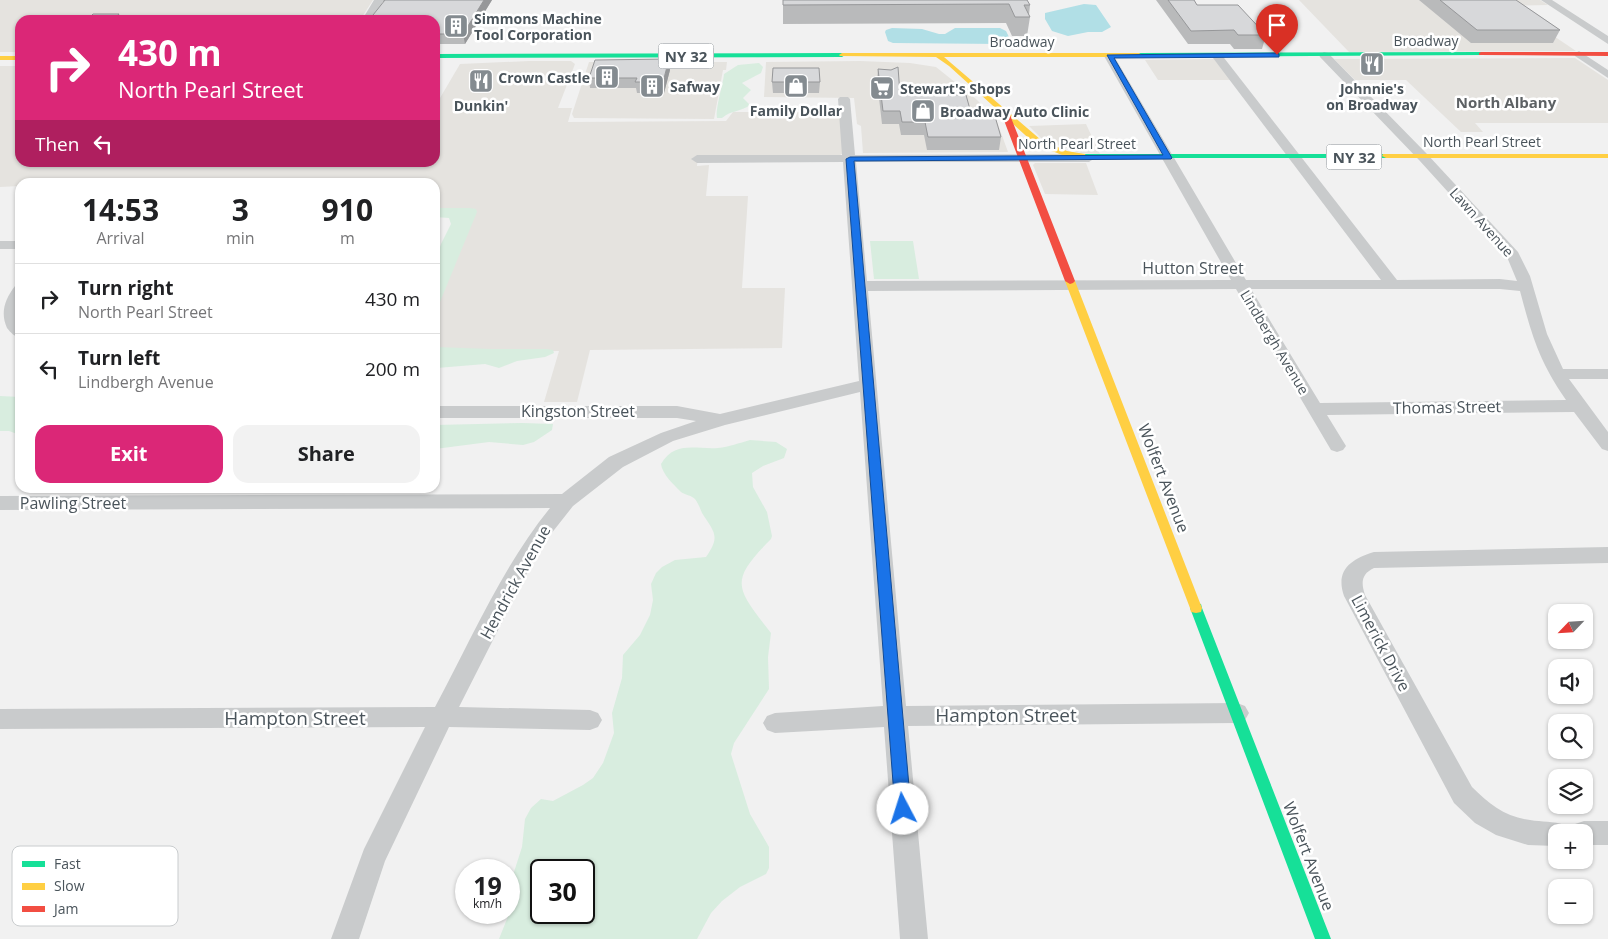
<!DOCTYPE html>
<meta charset="utf-8">
<style>
:root{--surface:#fff;--page:#f2f2f2;--text:#202124;--muted:#757577;--line:#e0e0e0;--accent:#db2777}
body{margin:0;font-family:"Open Sans",sans-serif;background:var(--page);color:var(--text);height:100vh;display:flex;flex-direction:column;font-size:19px;white-space:nowrap}
*{box-sizing:border-box;margin:0}
p{font-size:16px;color:var(--muted)}
.icon{flex:none;width:28px;height:28px;fill:none;stroke:currentColor;stroke-width:2;stroke-linecap:round;stroke-linejoin:round}
.map{position:relative;flex:1;overflow:hidden}
.drawer{position:absolute;left:15px;top:178px;width:425px;height:315px;display:flex;flex-direction:column;background:var(--surface);border-radius:15px;box-shadow:0 1px 4px #0004}
.drawer>*{flex:none}
.top-card{position:absolute;left:15px;top:15px;width:425px;height:152px;border-radius:15px;box-shadow:0 1px 4px #0004;background:#db2777;color:#fff;overflow:hidden}
.needle{width:32px;rotate:245deg}
.tools{position:absolute;left:1548px;top:604px;display:grid;gap:10px}
.tools a{display:grid;place-items:center;width:45px;height:45px;border-radius:10px;background:var(--surface);box-shadow:0 1px 4px #0004;font-size:25px}
.speed{position:absolute;left:455px;top:859px;display:flex;gap:10px;font-size:25px;font-weight:700;text-align:center}
.speed>*{display:grid;place-content:center;width:65px;height:65px;border-radius:50%;background:var(--surface);box-shadow:0 1px 4px #0004;line-height:1}
.speed small{font-size:12px;font-weight:400}
.speed .limit{border:2px solid #111;border-radius:8px;background:#fff;color:#111}
.pin{position:absolute;display:grid;place-items:center;width:42px;height:42px;color:#fff;margin:-51px -21px;border-radius:50% 50% 50% 0;rotate:-45deg;box-shadow:0 0 5px #0007}
.pin .icon{rotate:45deg}
.me{position:absolute;width:55px;margin:-28px;rotate:355deg;stroke-linejoin:round;filter:drop-shadow(0 0 4px #0008)}
.turn{display:flex;align-items:center;gap:18px;height:105px;padding:0 20px;font-size:22px}
.turn .icon{width:65px;height:65px;stroke-width:2.5}
.turn b{display:block;font-size:35px;line-height:42px}
.then{display:flex;align-items:center;height:48px;padding:0 20px;background:#0003;gap:10px;font-size:19px}
.eta{display:flex;justify-content:space-evenly;align-items:center;height:85px;text-align:center}
.eta b{font-size:30px;font-weight:700;line-height:35px}
.cta{display:flex;gap:10px;margin-top:auto;padding:10px 20px}
.cta a{flex:1;height:58px;border-radius:15px;background:var(--accent);color:#fff;font-size:20px;font-weight:700;line-height:58px;text-align:center}
.cta a+a{background:var(--page);color:var(--text)}
ul{padding:0;list-style:none}
li{display:flex;align-items:center;gap:15px;height:70px;padding:0 20px;border-top:1px solid var(--line)}
li div{flex:1}
li b{display:block;font-size:19px}
li em{font-style:normal}
.map>svg:first-child{display:block}
</style>
<div class="map">
<svg width="1608" height="939" viewBox="0 0 1608 939">
<rect width="100%" height="100%" fill="#f1f1f1"/>
<path fill="#e5e3df" d="M0,0H373L360,20H20V52H0Z
M1299,0H1540L1548,5L1509,6L1576,51L1349,52Z
M1575,58L1608,80V123H1475L1483,132H1461L1406,80H1355L1334,59Z
M1214,59L1231,80H1158L1145,60Z
M529,61H571L575,64L558,108H572L568,122L726,121L733,112H840L844,153L840,155H698L697,166L709,165L706,196H748L742,288H785L782,348L590,350L577,402H544L559,351L435,352V293L465,213L435,212V182H20V186L0,187V66H20V162H435V98H440L460,64Z
M860,61L910,63L936,67L976,99L996,119L1008,152L863,153L861,126L857,124L854,98L764,97L766,62Z
M589,62H727L726,70H723L714,119L574,118L572,114Z
M1086,124L1100,154L1081,153L1043,140L1029,126Z
M1035,163H1086L1098,195L1045,194L1033,165Z"/>
<path fill="#d8eddf" fill-rule="evenodd" d="M759,63L763,67L761,73L742,83L751,90L743,98L750,105C741,112 731,110 722,118H717C715,110 723,84 724,74L738,65Z
M435,208H470L476,209L477,212L435,314V262L441,244L451,224L449,218L435,217Z
M870,241H913L919,279H874Z
M435,347L492,349H547L553,350L554,353L545,357L517,361L499,368L485,364L437,368L435,367Z
M0,396L20,397V435L9,431H0Z
M522,423L553,424L552,430L534,442L523,445L489,442L435,449V425Z
M750,440L776,442L787,449L784,458L763,466L752,473L753,487L767,512L772,536L771,539C728,582 736,588 771,633L768,657L769,689L734,743L731,754L750,814L769,847V868L766,874L740,887L722,901L711,913L697,939H499L513,904L514,872L522,847L525,819L531,808L541,799L553,801L583,785L593,778L603,763L614,733L612,713L622,678L623,655L640,635L650,615L653,600L651,584L656,573L662,567L675,560L706,557C721,536 714,532 702,513C700,508 698,503 695,499C691,495 685,495 681,492C674,485 662,474 661,464C675,440 697,450 718,448C729,447 739,443 750,440ZM541,870H584V912H541Z"/>
<path fill="#b1dfe6" d="M1084,4L1096,5L1111,27L1102,32H1088L1068,36L1052,31L1045,19V13Z
M892,28L922,29L939,34H945L955,28H1000L1006,31L1011,41L1008,43L1000,44L893,43L888,41L885,32L886,30Z"/>
<g fill="none" stroke-linecap="round" stroke-linejoin="round">
<path fill="#c9cbcc" fill-rule="evenodd" d="M374,0H384L372,20H362Z
M1541,0H1552L1608,36V44Z
M1579,51L1608,70V78L1575,56L1574,54Z
M1324,52L1328,53L1427,154L1518,252L1530,276L1547,334L1563,369H1608V379H1569L1608,432V451L1602,449L1574,412L1327,415L1346,446L1343,450L1337,452L1331,450L1236,289L868,291L906,706L1237,703L1245,706L1249,713L1245,720L1237,723L908,726L928,939H900L884,727L775,733L767,730L763,723L767,716L775,713L883,706L860,392L725,425L673,441L623,467L573,506L547,539L531,565L459,707L590,710L598,713L602,720L598,727L590,730L449,727L385,861L359,939H331L364,849L425,727L0,729V709L435,707C471,640 502,567 550,508L0,510V496L562,494L609,457L661,433L696,421L677,418H435V406H677L720,414L859,381L843,162L697,163L691,159L697,155H842L838,99L840,97H848L850,99L855,155L1089,154L1095,158L1089,162H856L867,281L1231,280L1104,56L1109,53L1114,56L1246,280H1381L1213,58L1212,56L1213,54H1221L1397,280L1500,279L1517,281L1507,257L1419,160L1320,57L1319,55ZM1251,289H1500L1520,291C1532,336 1539,361 1566,400L1320,403Z
M0,241H20V249H0Z
M20,284L18,311L20,338C14,336 11,333 7,328C0,313 5,299 15,286Z
M1608,547V563L1374,568C1361,574 1361,583 1365,595L1472,787C1489,804 1505,817 1530,820C1542,822 1553,821 1565,825L1568,832H1556V846L1528,845L1496,835L1475,823L1454,803L1344,596C1335,570 1351,559 1374,552Z
M1584,821H1608V845H1584V832H1571L1575,824Z"/>
<path fill="#16e098" fill-rule="evenodd" d="M1481,52L1483,53V55L1139,57L1136,55L1139,53Z
M435,54L842,53L845,55L842,57L435,58Z
M1079,154H1386L1390,156L1386,158H1082L1078,156Z
M1196,603L1201,604L1202,608L1331,939H1315L1190,608L1191,604Z"/>
<path fill="#ffcf43" fill-rule="evenodd" d="M842,53H1139L1142,55L1139,57H944L1041,140L1067,151L1085,154L1086,156L1082,158L1062,155L1035,144L949,66L936,57L840,56L839,55Z
M0,56H20V60H0Z
M1383,154H1608V158H1386L1382,156Z
M1070,278L1075,281L1202,608L1201,612L1196,613L1191,612L1190,608L1065,281Z"/>
<path fill="#f24e42" fill-rule="evenodd" d="M1481,52H1608V56L1479,55V53Z
M1003,113L1010,115L1075,281L1073,283L1070,284L1065,281L1002,115Z"/>
</g>
<path fill="#b9babb" d="M383,0H492L465,44H435V20L383,2Z
M783,0H1027L1030,5L1029,15L1030,17L1027,36H1012L1006,23L783,24Z
M1156,0H1194L1197,5L1266,35L1262,49H1234L1230,44H1188Z
M1419,0H1516L1560,30L1553,43H1471Z
M878,69L900,94L971,113L1001,137L999,150H927L924,135H901L899,124H882L877,81Z
M670,70L664,93H637L636,88H590L589,78Z
M772,82H820L819,93H773Z"/>
<path fill="#969799" d="M484,0H492L465,44L463,34Z
M119,14L121,20H112Z
M669,59L670,70L664,93L663,82Z"/>
<path fill="#d7d8da" stroke="#969799" d="M385,0H484L463,34H435V20H369Z
M783,0H1027L1030,5H1024L1030,17H1015L1009,4L783,5Z
M1168,0H1194L1197,5H1238L1266,35H1238L1234,30L1191,31Z
M1440,0H1516L1560,30H1477Z
M93,14H119L112,20H87Z
M669,59L663,82H635L637,78H589L595,60Z
M898,67L900,94L966,95L971,113H994L1001,137H928L925,122H902L900,111H883L878,69L891,70Z
M773,68H819L820,82H772Z"/>
<path fill="#1a73e8" stroke="#114b97" d="M1277,53L1279,54V57L1114,58L1172,158L1171,159L854,161L911,809L909,814L903,816L898,814L895,809L846,159L850,157L1163,155L1107,55Z"/>
<defs>
<symbol id="building-square" viewBox="-11 -11 22 22"><rect x="-9" y="-9" width="18" height="18" rx="4" fill="#848b90" stroke="#fff"/><path d="M-4-6H4V6H1V3H-1V6H-4ZM-2.5-4.3h1.7v1.8h-1.7ZM.8-4.3h1.7v1.8H.8ZM-2.5-1h1.7V.8h-1.7ZM.8-1h1.7V.8H.8Z" fill="#fff"/></symbol>
<symbol id="restaurant-square" viewBox="-11 -11 22 22"><rect x="-9" y="-9" width="18" height="18" rx="4" fill="#848b90" stroke="#fff"/><path d="M-5-6h1v4h1v-4h1v4h1v-4h1v5L-1.5 .5V6h-2V.5L-5-1ZM5-6V6H3V1.5H1.5Q1.5-4 5-6Z" fill="#fff"/></symbol>
<symbol id="shop-square" viewBox="-11 -11 22 22"><rect x="-9" y="-9" width="18" height="18" rx="4" fill="#848b90" stroke="#fff"/><path d="M-5-2.5h2.3a2.7 3.5 0 0 1 5.4 0H5L5.5 6h-11ZM-1.5-2.5h3a1.5 2.3 0 0 0-3 0Z" fill="#fff"/></symbol>
<symbol id="supermarket-square" viewBox="-11 -11 22 22"><rect x="-9" y="-9" width="18" height="18" rx="4" fill="#848b90" stroke="#fff"/><path d="M-6-5.5h2.5l.6 2H6L4.5 2H-2.5L-4.4-4H-6ZM-1.5 3.2a1.3 1.3 0 1 0 .1 0ZM3 3.2a1.3 1.3 0 1 0 .1 0Z" fill="#fff"/></symbol>
</defs>
<g fill-rule="evenodd">
<use href="#building-square" x="442" y="12" width="28" height="28"/>
<use href="#restaurant-square" x="1358" y="50" width="28" height="28"/>
<use href="#building-square" x="593" y="63" width="28" height="28"/>
<use href="#restaurant-square" x="467" y="67" width="28" height="28"/>
<use href="#building-square" x="638" y="72" width="28" height="28"/>
<use href="#shop-square" x="782" y="72" width="28" height="28"/>
<use href="#supermarket-square" x="868" y="74" width="28" height="28"/>
<use href="#shop-square" x="909" y="97" width="28" height="28"/>
</g>
<g text-anchor="middle" dominant-baseline="central" stroke-width="5" stroke-linejoin="round" paint-order="stroke">
<g font-size="14" font-weight="bold" fill="#4a545b" stroke="#fff" text-anchor="start">
<text x="474" y="18">Simmons Machine<tspan x="474" dy="16">Tool Corporation</tspan></text>
<text x="590" y="77" text-anchor="end">Crown Castle</text>
<text x="670" y="86">Safway</text>
<text x="900" y="88">Stewart's Shops</text>
<text x="1372" y="88" text-anchor="middle">Johnnie's<tspan x="1372" dy="16">on Broadway</tspan></text>
<text x="481" y="105" text-anchor="middle">Dunkin'</text>
<text x="796" y="110" text-anchor="middle">Family Dollar</text>
<text x="940" y="111">Broadway Auto Clinic</text>
</g>
<g font-size="14" fill="#4a545b" stroke="#fff">
<text x="1426" y="40">Broadway</text>
<text x="1022" y="41">Broadway</text>
<text x="1482" y="141">North Pearl Street</text>
<text x="1077" y="143">North Pearl Street</text>
<text transform="translate(1482 222) rotate(48)">Lawn Avenue</text>
<text transform="translate(1275 342) rotate(59)">Lindbergh Avenue</text>
</g>
<g fill="#fff" stroke="#80878c" stroke-width="1">
<rect x="658.5" y="43.5" width="55" height="25" rx="4"/>
<rect x="1326.5" y="144.5" width="55" height="25" rx="4"/>
</g>
<g font-size="15" font-weight="bold" fill="#4a545b">
<text x="686" y="56">NY 32</text>
<text x="1354" y="157">NY 32</text>
</g>
<g font-size="15" font-weight="bold" fill="#5d6164" stroke="#fff">
<text x="1506" y="102">North Albany</text>
</g>
<g font-size="16" fill="#4a545b" stroke="#fff">
<text x="1193" y="268">Hutton Street</text>
<text transform="translate(1447 407) rotate(-1)">Thomas Street</text>
<text x="578" y="411">Kingston Street</text>
<text transform="translate(1164 478) rotate(69)">Wolfert Avenue</text>
<text x="73" y="503">Pawling Street</text>
<text transform="translate(515 582) rotate(-61)">Hendrick Avenue</text>
<text transform="translate(1381 643) rotate(62)">Limerick Drive</text>
<text transform="translate(1309 856) rotate(69)">Wolfert Avenue</text>
</g>
<g font-size="19" fill="#4a545b" stroke="#fff">
<text x="1006" y="715">Hampton Street</text>
<text x="295" y="718">Hampton Street</text>
</g>
</g>
<rect x="12" y="846" width="166" height="80" rx="8" fill="#fff" stroke="#c9ccce" stroke-width="1"/>
<rect x="22" y="861" width="23" height="6" fill="#16e098"/>
<rect x="22" y="883" width="23" height="7" fill="#ffcf43"/>
<rect x="22" y="906" width="23" height="6" fill="#f24e42"/>
<g font-size="14" fill="#4a545b">
<text x="54" y="869">Fast</text>
<text x="54" y="891">Slow</text>
<text x="54" y="914">Jam</text>
</g>
</svg>
<div class="tools">
<a><svg class="needle" viewBox="-14 -14 28 28"><path d="M0-13l5 13h-10z" fill="#e53935"/><path d="M0 13l5-13h-10z" fill="#757577"/></svg></a>
<a><svg class="icon" aria-label="sound" viewBox="0 0 24 24"><path d="M4 9h4l5-4v14l-5-4H4zM17 9q2 3 0 6"/></svg></a>
<a><svg class="icon" aria-label="search" viewBox="0 0 24 24"><circle cx="10" cy="10" r="6"/><path d="M15 15l6 6"/></svg></a>
<a><svg class="icon" aria-label="layers" viewBox="0 0 24 24"><path d="M12 4l9 5-9 5-9-5zM3 14l9 5 9-5"/></svg></a>
<a>+</a>
<a>−</a>
</div>
<div class="speed"><div>19<small>km/h</small></div><div class="limit">30</div></div>
<div class="pin" style="left:1277px;top:55px;background:#d93025"><svg class="icon" aria-label="arrive" viewBox="0 0 24 24"><path d="M6 21V4h12l-3 4 3 4H6"/></svg></div>
<svg class="me" style="left:903px;top:809px" viewBox="-20 -20 40 40"><circle r="19" fill="#fff"/><path d="M0-13L10 11 0 6-10 11z" fill="#1a73e8"/></svg>
<div class="top-card">
<div class="turn"><svg class="icon" aria-label="right" viewBox="0 0 24 24"><path d="M7 20v-9h11M14 6l5 5-5 5"/></svg><div><b>430 m</b>North Pearl Street</div></div>
<div class="then">Then<svg class="icon" aria-label="left" viewBox="0 0 24 24"><path d="M17 20v-9H6M10 6l-5 5 5 5"/></svg></div>
</div>
<section class="drawer">
<div class="eta">
<div><b>14:53</b><p>Arrival</p></div>
<div><b>3</b><p>min</p></div>
<div><b>910</b><p>m</p></div>
</div>
<ul>
<li><svg class="icon" aria-label="right" viewBox="0 0 24 24"><path d="M7 20v-9h11M14 6l5 5-5 5"/></svg><div><b>Turn right</b><p>North Pearl Street</p></div><em>430 m</em></li>
<li><svg class="icon" aria-label="left" viewBox="0 0 24 24"><path d="M17 20v-9H6M10 6l-5 5 5 5"/></svg><div><b>Turn left</b><p>Lindbergh Avenue</p></div><em>200 m</em></li>
</ul>
<div class="cta"><a>Exit</a><a>Share</a></div>
</section>
</div>
